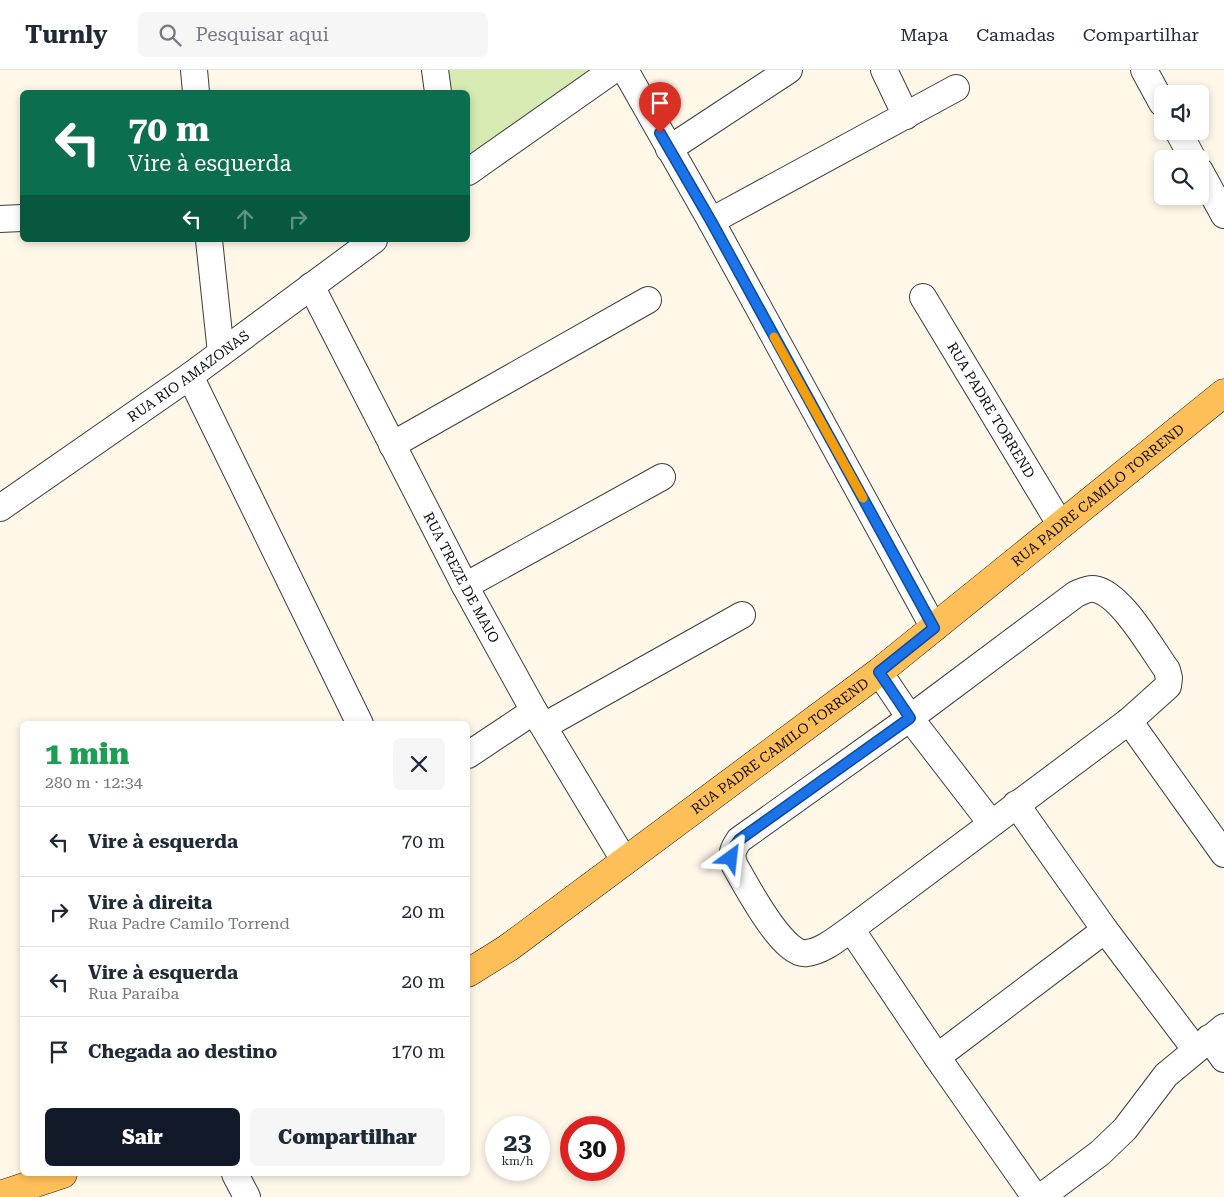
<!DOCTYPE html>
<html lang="pt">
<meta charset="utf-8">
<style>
:root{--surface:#fff;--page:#f6f6f7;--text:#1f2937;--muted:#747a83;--line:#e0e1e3;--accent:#111827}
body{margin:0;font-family:"Roboto Serif",serif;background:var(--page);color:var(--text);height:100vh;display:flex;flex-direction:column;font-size:19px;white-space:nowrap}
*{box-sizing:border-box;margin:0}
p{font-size:16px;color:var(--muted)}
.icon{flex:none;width:28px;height:28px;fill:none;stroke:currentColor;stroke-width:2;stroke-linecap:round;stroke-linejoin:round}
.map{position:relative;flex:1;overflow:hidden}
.details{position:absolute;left:20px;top:651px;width:450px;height:455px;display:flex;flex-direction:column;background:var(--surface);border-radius:8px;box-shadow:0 2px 8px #0003}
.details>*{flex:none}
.hud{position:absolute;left:20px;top:20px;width:450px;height:152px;border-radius:8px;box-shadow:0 2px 8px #0003;background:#0b6e4f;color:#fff;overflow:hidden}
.fabs{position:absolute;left:1154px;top:15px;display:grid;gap:10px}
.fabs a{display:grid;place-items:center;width:55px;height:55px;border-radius:8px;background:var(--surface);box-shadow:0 2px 8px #0003;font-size:25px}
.speed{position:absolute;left:485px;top:1046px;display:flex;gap:10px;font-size:25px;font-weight:700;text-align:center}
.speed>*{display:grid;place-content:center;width:65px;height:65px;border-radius:50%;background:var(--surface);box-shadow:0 2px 8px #0003;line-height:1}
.speed small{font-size:12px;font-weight:400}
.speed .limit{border:8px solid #d22;background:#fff;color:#111}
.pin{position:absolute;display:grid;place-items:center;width:42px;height:42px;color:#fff;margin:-51px -21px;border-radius:50% 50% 50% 0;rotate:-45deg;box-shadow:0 0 5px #0007}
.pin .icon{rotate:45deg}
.me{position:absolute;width:55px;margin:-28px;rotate:30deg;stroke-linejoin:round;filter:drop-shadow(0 0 4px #0008)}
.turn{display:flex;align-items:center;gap:18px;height:105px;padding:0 25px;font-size:22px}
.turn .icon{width:65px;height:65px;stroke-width:2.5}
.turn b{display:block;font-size:35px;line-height:42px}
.lanes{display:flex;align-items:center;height:48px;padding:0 25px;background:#0003;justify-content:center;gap:25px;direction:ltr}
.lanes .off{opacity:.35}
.round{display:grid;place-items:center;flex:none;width:52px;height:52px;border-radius:8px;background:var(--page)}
.summary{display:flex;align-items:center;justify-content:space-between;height:85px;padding:0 25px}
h1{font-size:30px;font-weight:800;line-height:38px;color:#1e9e55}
.primary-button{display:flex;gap:10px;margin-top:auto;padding:10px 25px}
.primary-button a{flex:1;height:58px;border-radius:8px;background:var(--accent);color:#fff;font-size:20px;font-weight:800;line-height:58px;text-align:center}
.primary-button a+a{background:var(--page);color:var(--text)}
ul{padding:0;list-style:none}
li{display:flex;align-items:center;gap:15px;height:70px;padding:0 25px;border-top:1px solid var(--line)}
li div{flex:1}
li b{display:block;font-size:19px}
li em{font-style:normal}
header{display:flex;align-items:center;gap:30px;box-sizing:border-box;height:70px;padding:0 25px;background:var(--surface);border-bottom:1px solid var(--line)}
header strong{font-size:24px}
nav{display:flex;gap:28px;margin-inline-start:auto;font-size:18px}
.search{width:350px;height:45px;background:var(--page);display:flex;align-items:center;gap:12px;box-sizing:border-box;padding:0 18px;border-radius:8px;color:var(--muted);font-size:19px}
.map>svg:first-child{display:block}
</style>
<header>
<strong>Turnly</strong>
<div class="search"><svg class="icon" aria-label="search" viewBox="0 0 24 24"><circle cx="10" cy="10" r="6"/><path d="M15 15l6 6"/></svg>Pesquisar aqui</div>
<nav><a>Mapa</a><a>Camadas</a><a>Compartilhar</a></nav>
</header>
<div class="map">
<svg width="1224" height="1127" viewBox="0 0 1224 1127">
<rect width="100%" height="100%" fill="#fff7e8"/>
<path fill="#d6eab1" d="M446,0H589L468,87V22H448Z"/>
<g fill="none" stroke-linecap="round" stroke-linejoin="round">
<defs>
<g id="minor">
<path d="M194,0L196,22"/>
<path d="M435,0L438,22"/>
<path d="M625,0L711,151L934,558"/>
<path d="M884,0L906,46"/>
<path d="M1144,0L1162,33"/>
<path d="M1178,61L1193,89"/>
<path d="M669,79L789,0"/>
<path d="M1200,101L1224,145"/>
<path d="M468,102L613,0"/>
<path d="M0,149L22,148"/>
<path d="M711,151L956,18"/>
<path d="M209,170L221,283"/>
<path id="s1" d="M311,216L465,516L534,641L624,790"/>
<path id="s2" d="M923,227L1060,454"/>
<path d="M190,306L360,654"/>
<path d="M392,375L648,230"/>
<path id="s3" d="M0,438L190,306L374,170"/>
<path d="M465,516L662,407"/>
<path d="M879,602L910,648L991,753"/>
<path d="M1129,651L1224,784"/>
<path d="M544,656L742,545"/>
<path d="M468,685L534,641"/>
<path d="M1016,734L1105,860L1195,979"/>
<path d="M851,859C838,868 823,881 807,883C784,888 746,815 735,796C730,785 733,779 739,770L910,648L1076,524C1081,522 1088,518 1094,519C1121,523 1151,578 1167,600L1169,608L1168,616L1129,651L851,859L937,987L1035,1127"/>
<path d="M1209,968L1224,989"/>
<path d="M937,987L1105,860"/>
<path d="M235,1104L247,1127"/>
<path d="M1041,1127L1100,1083L1125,1059L1166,1005L1224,957"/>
</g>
<g id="major">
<path id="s4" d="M468,903L508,878L879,602L1224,323"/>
<path d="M0,1125L63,1104"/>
</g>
</defs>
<use href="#minor" stroke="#3d3d3d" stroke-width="28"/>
<use href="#major" stroke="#1b1b1b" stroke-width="29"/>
<use href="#minor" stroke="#fff" stroke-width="26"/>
<use href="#major" stroke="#ffbf58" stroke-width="28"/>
</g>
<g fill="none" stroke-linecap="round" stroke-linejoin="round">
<defs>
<path id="route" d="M660,63L711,151L934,558L879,602L910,648L739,770L733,778L731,788"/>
</defs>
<use href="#route" stroke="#114b97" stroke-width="12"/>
<use href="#route" stroke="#1a73e8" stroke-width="9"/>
<path stroke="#f59e0b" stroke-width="9" d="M774,267L863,428"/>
</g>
<g text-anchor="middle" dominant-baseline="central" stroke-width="5" stroke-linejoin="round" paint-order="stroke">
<g font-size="14" fill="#0a0a0a" stroke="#fff">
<text stroke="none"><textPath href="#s3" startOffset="230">RUA RIO AMAZONAS</textPath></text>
<text stroke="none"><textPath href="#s2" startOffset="132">RUA PADRE TORREND</textPath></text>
<text stroke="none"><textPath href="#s4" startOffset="791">RUA PADRE CAMILO TORREND</textPath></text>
<text stroke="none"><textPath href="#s1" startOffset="328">RUA TREZE DE MAIO</textPath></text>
<text stroke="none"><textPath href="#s4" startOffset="386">RUA PADRE CAMILO TORREND</textPath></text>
</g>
</g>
</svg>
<div class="fabs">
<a><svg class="icon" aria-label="sound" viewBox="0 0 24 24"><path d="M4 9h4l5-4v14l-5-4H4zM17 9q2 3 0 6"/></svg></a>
<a><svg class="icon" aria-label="search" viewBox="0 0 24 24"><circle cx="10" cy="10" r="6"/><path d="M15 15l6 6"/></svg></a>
</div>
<div class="speed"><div>23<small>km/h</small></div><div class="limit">30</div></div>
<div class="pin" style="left:660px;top:63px;background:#d93025"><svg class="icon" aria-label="arrive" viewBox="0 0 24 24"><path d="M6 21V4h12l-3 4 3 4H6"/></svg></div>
<svg class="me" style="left:731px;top:788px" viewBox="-20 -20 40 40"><path d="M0-17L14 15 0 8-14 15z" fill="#1a73e8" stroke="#fff" stroke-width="4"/></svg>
<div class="hud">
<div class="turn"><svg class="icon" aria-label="left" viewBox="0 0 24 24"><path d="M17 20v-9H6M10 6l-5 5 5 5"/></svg><div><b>70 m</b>Vire à esquerda</div></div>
<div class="lanes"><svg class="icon" aria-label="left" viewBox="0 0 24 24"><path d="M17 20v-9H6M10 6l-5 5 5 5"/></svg><svg class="icon off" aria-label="ahead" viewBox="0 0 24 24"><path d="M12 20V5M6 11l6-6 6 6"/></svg><svg class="icon off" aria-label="right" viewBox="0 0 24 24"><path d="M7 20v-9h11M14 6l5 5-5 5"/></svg></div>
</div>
<section class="details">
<div class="summary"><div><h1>1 min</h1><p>280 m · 12:34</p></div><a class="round"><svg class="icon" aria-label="close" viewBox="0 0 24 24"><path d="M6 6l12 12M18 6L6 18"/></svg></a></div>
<ul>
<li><svg class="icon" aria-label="left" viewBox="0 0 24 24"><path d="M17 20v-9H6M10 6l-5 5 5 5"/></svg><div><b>Vire à esquerda</b></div><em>70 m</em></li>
<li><svg class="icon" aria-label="right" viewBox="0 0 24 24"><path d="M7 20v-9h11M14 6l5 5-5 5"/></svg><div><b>Vire à direita</b><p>Rua Padre Camilo Torrend</p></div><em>20 m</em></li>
<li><svg class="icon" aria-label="left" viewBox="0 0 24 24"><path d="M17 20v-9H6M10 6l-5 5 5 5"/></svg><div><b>Vire à esquerda</b><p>Rua Paraíba</p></div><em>20 m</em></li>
<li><svg class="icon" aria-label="arrive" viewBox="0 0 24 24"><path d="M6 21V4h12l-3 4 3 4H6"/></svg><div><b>Chegada ao destino</b></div><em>170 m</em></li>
</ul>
<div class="primary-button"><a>Sair</a><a>Compartilhar</a></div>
</section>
</div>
